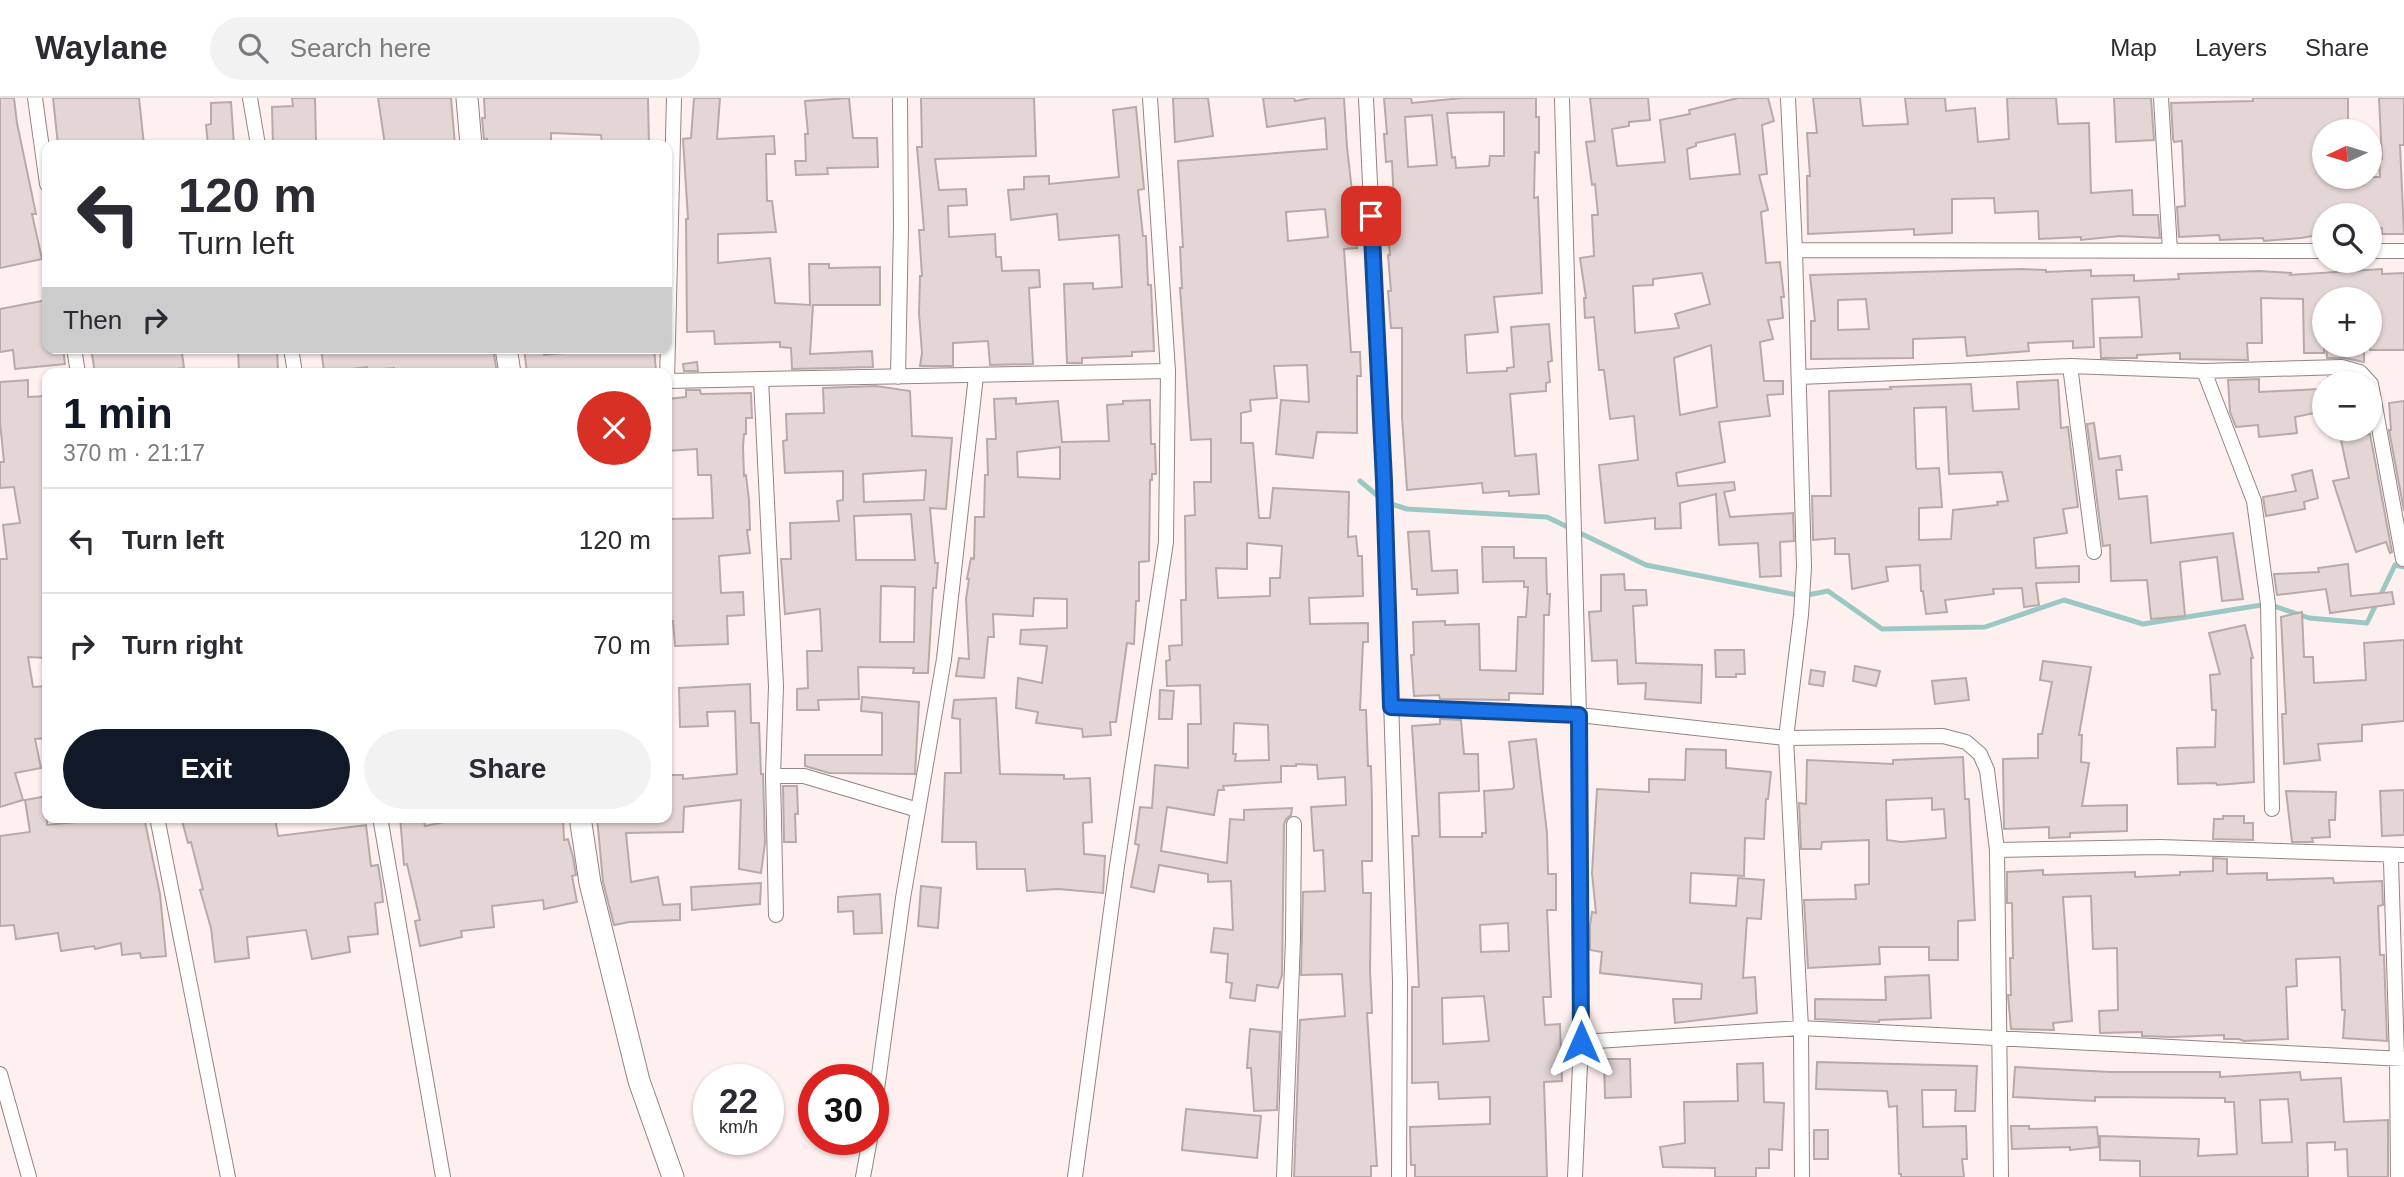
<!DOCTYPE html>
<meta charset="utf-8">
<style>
:root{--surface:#fff;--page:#f2f2f3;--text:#2b2b33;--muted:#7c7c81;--line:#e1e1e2;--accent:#111827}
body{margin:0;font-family:Helvetica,sans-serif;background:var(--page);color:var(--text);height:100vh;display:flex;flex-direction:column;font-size:26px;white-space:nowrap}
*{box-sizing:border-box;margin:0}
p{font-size:23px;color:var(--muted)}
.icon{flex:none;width:38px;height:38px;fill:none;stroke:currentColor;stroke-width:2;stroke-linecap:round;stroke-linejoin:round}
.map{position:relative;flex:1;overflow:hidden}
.panel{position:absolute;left:42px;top:270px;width:630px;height:455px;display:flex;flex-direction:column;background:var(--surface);border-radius:14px;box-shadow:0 2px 5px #0004}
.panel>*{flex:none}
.hud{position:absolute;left:42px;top:42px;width:630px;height:214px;border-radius:14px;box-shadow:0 2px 5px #0004;background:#fff;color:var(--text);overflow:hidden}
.needle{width:46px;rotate:266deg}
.fabs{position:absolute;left:2312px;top:21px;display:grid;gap:14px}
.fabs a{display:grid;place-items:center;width:70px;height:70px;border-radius:50%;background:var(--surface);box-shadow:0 2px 5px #0004;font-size:35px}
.speed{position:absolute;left:693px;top:966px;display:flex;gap:14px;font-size:35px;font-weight:700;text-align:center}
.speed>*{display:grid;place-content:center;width:91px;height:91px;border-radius:50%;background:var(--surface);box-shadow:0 2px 5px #0004;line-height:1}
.speed small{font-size:18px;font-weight:400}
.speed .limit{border:10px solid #d22;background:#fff;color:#111}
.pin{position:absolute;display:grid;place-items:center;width:60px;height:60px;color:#fff;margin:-30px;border-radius:14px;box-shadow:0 4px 10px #0006}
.me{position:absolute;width:77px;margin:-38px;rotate:0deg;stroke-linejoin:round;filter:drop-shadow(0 0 5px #0008)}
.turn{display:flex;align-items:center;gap:24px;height:147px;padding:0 21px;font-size:32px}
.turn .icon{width:91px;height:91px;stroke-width:2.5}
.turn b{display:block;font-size:49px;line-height:60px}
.then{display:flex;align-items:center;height:66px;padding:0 21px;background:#0003;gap:14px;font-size:26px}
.round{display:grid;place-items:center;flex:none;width:74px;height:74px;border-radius:37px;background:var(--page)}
.overview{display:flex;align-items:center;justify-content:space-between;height:119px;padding:0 21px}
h1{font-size:42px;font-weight:700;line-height:52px;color:var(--accent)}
.primary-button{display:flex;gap:14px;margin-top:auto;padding:14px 21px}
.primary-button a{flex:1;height:80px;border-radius:42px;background:var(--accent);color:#fff;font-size:28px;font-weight:700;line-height:80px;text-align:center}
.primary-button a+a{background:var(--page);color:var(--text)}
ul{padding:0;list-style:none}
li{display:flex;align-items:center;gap:21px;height:105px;padding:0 21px;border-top:2px solid var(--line)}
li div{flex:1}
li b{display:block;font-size:26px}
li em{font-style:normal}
header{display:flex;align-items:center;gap:42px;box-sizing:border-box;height:98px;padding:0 35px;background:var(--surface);border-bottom:2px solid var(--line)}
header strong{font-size:33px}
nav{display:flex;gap:38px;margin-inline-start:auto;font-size:24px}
.search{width:490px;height:63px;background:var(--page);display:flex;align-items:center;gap:18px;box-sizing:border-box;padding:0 24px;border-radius:38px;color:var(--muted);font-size:26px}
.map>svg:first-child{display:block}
</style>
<header>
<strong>Waylane</strong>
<div class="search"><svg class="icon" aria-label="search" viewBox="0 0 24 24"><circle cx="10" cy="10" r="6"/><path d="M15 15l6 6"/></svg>Search here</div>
<nav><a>Map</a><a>Layers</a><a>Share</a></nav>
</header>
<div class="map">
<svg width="2404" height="1079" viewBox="0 0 2404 1079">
<rect width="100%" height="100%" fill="#fff0f0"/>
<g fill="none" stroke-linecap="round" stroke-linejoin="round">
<path stroke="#9bc8c2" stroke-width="5" d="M1360,383L1385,404L1407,411L1547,419L1646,467L1802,498L1828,493L1882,531L1985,529L2064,502L2143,526L2268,506L2309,520L2367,525L2395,467L2404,469"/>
</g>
<path fill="#e5d6d6" stroke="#b7aaa9" stroke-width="2" fill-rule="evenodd" d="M0,0H14L17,25L36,116H32L42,161L0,170Z
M53,0H139L144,47H58Z
M292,0H315L316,44L314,45V47H273L272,9L293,8Z
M378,0H451L455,47H385Z
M484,0H648L649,47H623V43L602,45L601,37L551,35V47H487V41L484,42L482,20H485Z
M694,0H720L717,41L774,38L775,56H766L767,103H772L776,134L718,136V165L770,160L775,205L810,207L809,166H829V170L880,169V207H813L810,256L872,253L873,269L792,271L791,250L780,249V244L715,246L714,233L687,234L686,121H688L683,41L691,40Z
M849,0L853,40H877L878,69L827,70L828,76L796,77L795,63H806L805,36H808L805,3Z
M921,0H1034L1036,58L935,61L939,92L966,91L967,107L948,108L949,139L995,136L996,159H1001L1002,173L1039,172L1040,189L1029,190L1033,266L990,267L988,243L953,245V268H920L922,255L919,215L920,178H922L919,132H924L917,49H922Z
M1173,0H1208L1213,38L1175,44Z
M1263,0H1294L1295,3L1311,0H1344L1347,49L1352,93H1353L1357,150L1344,151L1351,254H1360L1361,278H1357V335L1317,334L1313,360L1276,356L1281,302L1309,304L1307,267L1274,268L1277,300L1250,302L1251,313L1241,315V345H1253L1259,420H1270L1273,390L1349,394L1348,439L1356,438L1358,458H1362L1363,498L1309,500L1310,526L1368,525V544H1363L1360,612H1366L1368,668H1371L1372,704V763H1362L1363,795H1371L1370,872L1372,915H1367L1377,1068H1371V1079H1294L1300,922L1345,918L1342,876L1301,877L1303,794L1325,793L1323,752L1314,753L1311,709L1346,707L1345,679L1318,681L1317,667L1296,666V668H1281V684L1223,688L1224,692H1218L1214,717L1167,709L1161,753L1227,765L1230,721L1244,722V712L1292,710L1291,717L1286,721L1284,726L1282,877L1278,890L1257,887L1255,903L1230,900L1232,885L1226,884L1228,856L1211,854L1214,830L1233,832L1231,783L1208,784V776L1159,767L1154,794L1131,789L1139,747L1135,746L1140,709L1152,710L1155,667L1188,670V626H1201L1200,587L1167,588L1166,563L1170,562L1169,548L1182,547L1181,502H1186L1185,418L1195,417L1194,384H1211V341L1191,342L1180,190H1182L1180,149H1183L1178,63L1327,51L1325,20L1267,29ZM1325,111L1328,139L1288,143L1286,114ZM1247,445L1282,448L1280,480H1270V498L1218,500L1216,470L1247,471ZM1234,625L1268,627L1269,662L1235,663L1236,656H1233Z
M1384,0H1411L1412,5L1462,0H1536V19H1539V55L1535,54L1534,100L1538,99L1542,195L1494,199L1498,234L1465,237L1467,275L1507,273V270L1514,269L1511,229L1549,226L1552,263L1548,264L1550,284L1546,285V293L1510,296L1515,358L1536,356L1539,396L1509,398V393L1483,395L1482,385L1407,392L1402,319V230H1391L1388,193H1391L1388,157H1390L1385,108L1394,107L1392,63L1386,64L1384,36H1387ZM1504,14V58H1490L1489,68L1456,70L1455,59L1452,60L1447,15ZM1432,17L1437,67L1408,69L1405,19Z
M1590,0H1648L1650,22L1629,24V28L1612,31L1617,68L1665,64L1660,22L1690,16L1689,12L1738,0H1768L1774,23L1762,27L1767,76L1759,77L1768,112L1761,114L1766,165L1780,164L1784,199H1781L1783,220L1768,222L1773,241L1760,244L1764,283H1783V296L1767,297L1770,318L1719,324L1725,364L1676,375L1678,388L1734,384L1735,392L1724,394L1730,419L1793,415L1794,443L1780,444L1781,478L1760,479L1758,445L1719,447L1716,396L1680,405L1681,430L1655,431V420L1605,425L1599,367L1638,362L1634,318L1610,321L1604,272H1599L1594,219L1585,220L1584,200H1586L1580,160L1594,158L1592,117H1598L1595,86L1592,87L1586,44L1595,43ZM1735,36L1740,76L1690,81L1687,51L1696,48V45ZM1702,175L1710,206L1675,216L1679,230L1635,235L1633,188L1653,187V181ZM1711,247L1717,309L1680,317L1674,260Z
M1813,0H1860L1863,28L1908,26L1905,0H1945L1946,13L1975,10L1978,44L2009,41L2007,0H2056L2058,26L2089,25L2091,95L2132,92L2133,117H2158L2160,140L2120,138L2081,142V139L2039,141L2038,113L1995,115L1994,100L1952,101V135L1914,137V131L1808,136L1807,78H1810L1807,35H1817Z
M2114,0H2151L2154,42L2116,44Z
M2253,0H2348V33H2324V79H2380L2379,61H2382L2379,0H2404V47H2400L2404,136H2382V130L2370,131V117H2324V136L2301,140L2264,143L2263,140L2220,142L2219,137L2179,139L2177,109L2185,108L2182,43L2174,44L2173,41L2171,5L2253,3Z
M231,4L234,47H208L206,27L211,26V5Z
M1136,9L1144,91L1138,92L1143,138H1146L1148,187H1151L1154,253L1132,254V258L1082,260V265H1067L1064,186L1093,185V191L1122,189L1119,137L1059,142L1057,116L1011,122L1008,92L1024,91V79L1049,78V86L1119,79L1113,12Z
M2022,171L2046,172V174L2091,172V178L2134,177V183L2179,181L2178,176L2259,173L2291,175L2290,177L2382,171V176L2404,175V252H2370V201H2324V255H2304L2303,201L2261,200L2262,245H2247L2248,262L2180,261V255L2137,257V260H2101L2100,240L2142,239L2139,199L2092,201L2094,249L2073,250V243L2028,245L2029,253L1967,258L1965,239L1913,241V260L1811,261V223H1815L1810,177ZM1866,201L1869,231L1838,232V202Z
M47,202V250H63L65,266L15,271L13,252L0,254V211Z
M2326,247H2364V264L2344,260H2327Z
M91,250H179V255H182L184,270L145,275H95Z
M238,250H277L278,275H239Z
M321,250H337L338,254L375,250H493L497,275H394V270L368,272L367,269L324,274Z
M524,250H543L544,257L593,252V250H654L656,273L527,275Z
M697,264L698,273H684L683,266Z
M2328,279H2341L2351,281V285H2329Z
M2259,281V294L2319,291L2324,313L2295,319L2297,335L2259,339L2258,327L2236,329L2230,314L2228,282Z
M28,282V299L47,298V560L28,559L33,589L47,588V640L35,641L41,670L15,675L23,702L0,709V461H7L3,427L20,425L14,389L0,390V364H4L0,324V284Z
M2058,282L2061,330L2068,329L2078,409L2063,411L2067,435L2034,440L2036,470L2079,468V484L2036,485L2039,507L2024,509L2022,490L1993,491L1994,496L1945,502L1947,514L1926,516L1923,493H1921L1920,467L1886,469L1888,483L1852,491L1849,456H1835V440L1813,442L1812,398H1831L1829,293L1891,291L1890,289L1971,286L1973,313L2019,311L2017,284ZM1946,309L1949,376L2002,374L2008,403L1997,404L1998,407L1953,412L1951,441L1919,442V410L1942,409L1939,370L1917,371L1916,369L1914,310Z
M876,288L910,293L912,338L952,340L946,411L930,410L935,465H938L936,490H933L928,575H913L914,570L858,569L859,601L818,602L819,612H797V591L808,590L807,553H822L820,511L785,516L781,461H791L790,425L839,423L837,403L843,402V373L785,375L783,343L787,342L786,316L824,315L823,290ZM926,372L924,402L864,404L863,376ZM911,416L915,462H856L854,418ZM881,488L915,489L914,544H880Z
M686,292H700L701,296L751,295L752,320H746V336H744L743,349L744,378L746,377L749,402L750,432H747L750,455L719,458L721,495L743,494L744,517L727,518L728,546L675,548L673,523H671L667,485V462H669L667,421L713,420L711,377H698L697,351L667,353V301L686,299Z
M1016,300V306L1058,303L1062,344L1109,343L1107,307L1123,306V303L1150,302L1151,346H1155L1156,376H1152V382H1150L1149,463L1139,464V503H1136L1134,546L1127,545L1116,624H1110L1111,637L1083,639L1082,631L1036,625L1038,614L1016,610L1018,580L1042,585L1047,548L1020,546L1021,532L1067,530V501L1034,500L1033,518L993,516L994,539H988L984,580L956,578L959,560L969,561L966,501L969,481H967L971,460L974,461L975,419H984L985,377H988L987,341H996L994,301ZM1060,349V381L1018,379L1017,354Z
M2404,303V413L2389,332H2391L2389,305Z
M2094,325L2099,361L2120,358L2122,372H2116L2119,401L2147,398L2151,445L2233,435L2243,501L2222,503L2217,459L2180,464L2185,518L2151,521L2147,482L2111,483L2110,447L2103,448L2087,326Z
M2370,336L2392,454L2390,455L2386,444L2356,454L2333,383L2349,380L2341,342Z
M2312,372L2318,400L2304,404L2305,411L2266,418L2263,399L2296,393L2292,377Z
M1429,433L1432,473L1457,472L1458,495L1417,497V491H1412L1408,434Z
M1482,449H1514V460H1546L1547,496H1550L1549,517H1544L1543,596L1509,595V602L1440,601L1439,597L1414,598L1411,557H1414L1413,524L1445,523V527L1479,526L1480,572L1516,573L1518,519H1526L1528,489H1524V483L1483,484Z
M2348,466L2351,498L2392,494L2394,506L2330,515L2326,491L2277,497L2274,476L2319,474L2318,470Z
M1624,476L1625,492H1646L1647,507L1633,508L1636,565L1702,567L1701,605L1645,601L1646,585L1618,586L1617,562L1592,563L1589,514L1601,513V477Z
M2302,514L2304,559H2313L2314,585L2366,582L2364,545L2404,542V623L2362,627V643L2318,646L2320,662L2284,666L2282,616H2286L2281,519Z
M2245,527L2253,560H2251L2254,684L2217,687L2216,685L2178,686L2177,650L2215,649L2216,612H2212L2210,577L2220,576L2209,535Z
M1715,552H1744L1745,576H1736V579H1716Z
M2043,563L2091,569L2079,637H2082L2081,664L2089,665L2082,708L2127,707V733L2070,735V739L2049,740V729L2004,731L2003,661L2038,660V636H2042L2052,584L2040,582Z
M1855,568L1880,573L1876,588L1853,583Z
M1811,572L1825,574L1823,588L1809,586Z
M1966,580L1969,602L1935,606L1932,583Z
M750,586L751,625H759L761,676H763L765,745L761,775L739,771L741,702L684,709L683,734L626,735L631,784L658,779L663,807L680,806V822L629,824L614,827L603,784L597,719H667V677H683V681L737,676L735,613L707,614L708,628L680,629L679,590Z
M1160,592L1174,593L1172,621H1159Z
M862,599L919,604L915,676L829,675L805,668V657H882V615L861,613Z
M996,600L1000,676L1064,677V681L1090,680L1092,724L1083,725L1084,756L1105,758L1103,795L1058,791L1027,793L1025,771H977L976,744H942L945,675H961L960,621L952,620L954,602Z
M1440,621L1461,622L1464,656H1478L1479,693L1439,695L1440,739H1482V735H1486L1484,693L1512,691L1514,689L1509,644L1536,641L1547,735L1548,776H1556V812H1547L1551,899H1543L1545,927L1560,926L1562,983L1544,984L1547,1079H1415V1067H1411L1410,1029L1490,1026V999L1439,1001L1438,984L1412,985V889H1419L1412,738H1419L1412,628L1440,626ZM1508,825L1509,853L1481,854L1480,827ZM1484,898L1489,943L1443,946L1442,900Z
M1686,651L1726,652V670L1771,674L1768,701H1766L1764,741L1745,740L1744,778L1691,775L1690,805L1736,808L1738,780L1764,782L1761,821L1747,820L1743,880L1755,879L1757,915L1675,925L1673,901H1701L1702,886L1600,875L1602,854L1590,852V827L1592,814L1596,815L1592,775L1597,691L1649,694V681L1685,682Z
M1963,659L1965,701H1969L1975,822L1958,823V862H1929V849H1879L1880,866L1808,870L1804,802L1856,801L1855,787L1869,786V742L1822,744L1821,751H1801L1799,705L1806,706L1807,662L1893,666V662ZM1932,700V712L1944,711L1946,740L1901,744L1887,742L1886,702Z
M783,688H797L798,716H795L796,744H784Z
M2404,692V737L2382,738L2380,693Z
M2286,693L2336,694L2335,722H2329L2330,739L2312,740L2313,744H2292Z
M47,698V727L116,720L117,724L144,719L160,796L166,858L141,860L140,855L122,857L121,845L95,851L94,848L61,853L58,835L16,841L14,827L0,828V738L30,734L25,702Z
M2223,718H2244V725H2253V742L2213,741L2214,721H2223Z
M181,719H275L278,738L366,727L371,768L378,767L381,785L383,804L375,805L378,836L348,839L350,854L312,861L306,832L247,839L249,860L215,864L211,830L200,792L203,791L191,744L188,745Z
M400,719H423L425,728L469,719H563L564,742L568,741L573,759L576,777L572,778L577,804L544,811L543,802L492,808L494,829L461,833L462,839L420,848L415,823L420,822L407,766L404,767Z
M2213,760L2227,761V776L2267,775V782L2333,780L2334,785L2382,783L2383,807L2378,808L2380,857H2384L2387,943L2343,940L2345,912H2342L2340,859L2296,861L2297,888L2286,889L2288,941L2244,943L2239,941H2224V937L2172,939L2142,938V934L2100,935L2099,913L2118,912L2117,850L2093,851L2091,798L2063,799L2072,923L2053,925L2054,932L2011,931L2008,897H2011L2010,860H2013L2012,805H2007V774L2043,772V777L2135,774V779L2180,777V774L2213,773Z
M761,785L760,806L692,812L691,789Z
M921,788L941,790L938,830L918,828Z
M880,796L882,835L854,836L853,813L838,814V799Z
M1929,877L1931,920L1879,922V924L1815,921V901L1886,902L1885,879Z
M1250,931L1280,934L1277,1012L1254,1013L1251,970H1247Z
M1604,961H1630L1631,999L1605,1000Z
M1817,964L1977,968L1975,1013H1955L1956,992H1922L1923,1029L1966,1028L1967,1061H1962L1964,1079H1901V1076H1899L1897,1008L1889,1009L1887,993L1816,991Z
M1763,965L1764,1004L1784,1005L1782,1052L1769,1051V1070H1756V1079H1715V1070L1663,1069L1660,1049L1685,1045L1684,1004L1738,1003L1737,966Z
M2015,969L2110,974H2220V979L2300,974L2301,982L2341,980L2344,1024L2388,1022V1079H2348L2347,1051L2335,1052V1044L2307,1045L2308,1079H2140V1063L2100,1062V1038L2199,1041L2198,1058L2237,1056L2234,1004H2225V1000L2095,999V1003L2013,999ZM2288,1001L2292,1044L2262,1045L2260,1002Z
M1186,1011L1261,1018L1257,1060L1182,1052Z
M2011,1028H2029V1031L2097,1029L2099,1049L2070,1052V1049L2012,1051Z
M1814,1032H1828V1061H1814Z"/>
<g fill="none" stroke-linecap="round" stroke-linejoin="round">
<defs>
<path id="minor" d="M35,0L47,86
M250,0L258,47
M1366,0L1384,383L1400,883L1399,1079
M1562,0L1579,617L1581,944L1575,1079
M1788,0L1795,152L1804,469L1801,517L1786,640L1801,930L1802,1079
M2161,0L2170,153
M1795,152L2324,153
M2370,153H2404
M74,250L78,275
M291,250L295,275
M2070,268L2094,454
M2204,273L2254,403L2268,506L2272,711
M898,279L901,128L900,0
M1799,279L2070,268L2204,273L2342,269L2360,274L2371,286L2403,461
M761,281L776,588L773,678H804L918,712
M667,283L1168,273
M667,283L674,0
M1391,609L1579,617L1786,640L1943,638L1966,644L1980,656L1987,672L1997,752L2001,1079
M773,678L776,817
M157,719L228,1079
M380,719L443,1079
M1997,752L2160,749L2404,757
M2391,763L2397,961L2398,1079
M1581,944L1801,930L2404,961
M0,976L29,1079
M873,1021L903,800L944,561L976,278
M863,1079L870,1041
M1075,1079L1117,768L1166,444L1168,273L1150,0
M1284,1079L1293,841L1294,726"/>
<path id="secondary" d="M467,0L471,47
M506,250L510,275
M580,719L590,785L639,983L673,1079"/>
</defs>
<use href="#minor" stroke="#928584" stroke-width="16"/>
<use href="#secondary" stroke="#928584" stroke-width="23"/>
<use href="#minor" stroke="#fff" stroke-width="14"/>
<use href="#secondary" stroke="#fff" stroke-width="21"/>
</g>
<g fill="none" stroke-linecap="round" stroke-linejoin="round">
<defs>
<path id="route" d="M1371,118L1384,383L1391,609L1579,617L1581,944"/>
</defs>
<use href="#route" stroke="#114b97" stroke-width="18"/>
<use href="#route" stroke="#1a73e8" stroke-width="12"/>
</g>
</svg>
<div class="fabs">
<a><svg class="needle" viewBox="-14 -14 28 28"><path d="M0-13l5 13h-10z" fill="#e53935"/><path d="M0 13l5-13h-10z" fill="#7c7c81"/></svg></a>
<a><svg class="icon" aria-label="search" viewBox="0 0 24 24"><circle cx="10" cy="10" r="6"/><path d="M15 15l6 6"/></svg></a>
<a>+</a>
<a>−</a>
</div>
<div class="speed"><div>22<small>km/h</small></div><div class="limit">30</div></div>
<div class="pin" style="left:1371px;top:118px;background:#d93025"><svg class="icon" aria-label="arrive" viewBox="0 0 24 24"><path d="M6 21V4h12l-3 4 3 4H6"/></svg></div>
<svg class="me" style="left:1581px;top:944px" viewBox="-20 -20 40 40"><path d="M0-17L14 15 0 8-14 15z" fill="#1a73e8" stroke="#fff" stroke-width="4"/></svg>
<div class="hud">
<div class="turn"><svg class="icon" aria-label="left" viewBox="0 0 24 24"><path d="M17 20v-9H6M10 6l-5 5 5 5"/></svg><div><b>120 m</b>Turn left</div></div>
<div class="then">Then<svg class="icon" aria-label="right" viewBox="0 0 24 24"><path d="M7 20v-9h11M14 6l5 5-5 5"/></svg></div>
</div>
<section class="panel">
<div class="overview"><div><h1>1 min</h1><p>370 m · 21:17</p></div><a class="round" style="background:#d93025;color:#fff"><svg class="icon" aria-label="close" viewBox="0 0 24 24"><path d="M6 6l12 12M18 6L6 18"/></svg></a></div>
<ul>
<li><svg class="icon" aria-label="left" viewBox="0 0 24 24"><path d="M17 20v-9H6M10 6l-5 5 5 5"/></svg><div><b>Turn left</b></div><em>120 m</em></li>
<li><svg class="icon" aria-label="right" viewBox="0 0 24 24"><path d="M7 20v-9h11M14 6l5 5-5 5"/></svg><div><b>Turn right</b></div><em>70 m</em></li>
</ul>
<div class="primary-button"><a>Exit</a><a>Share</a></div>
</section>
</div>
